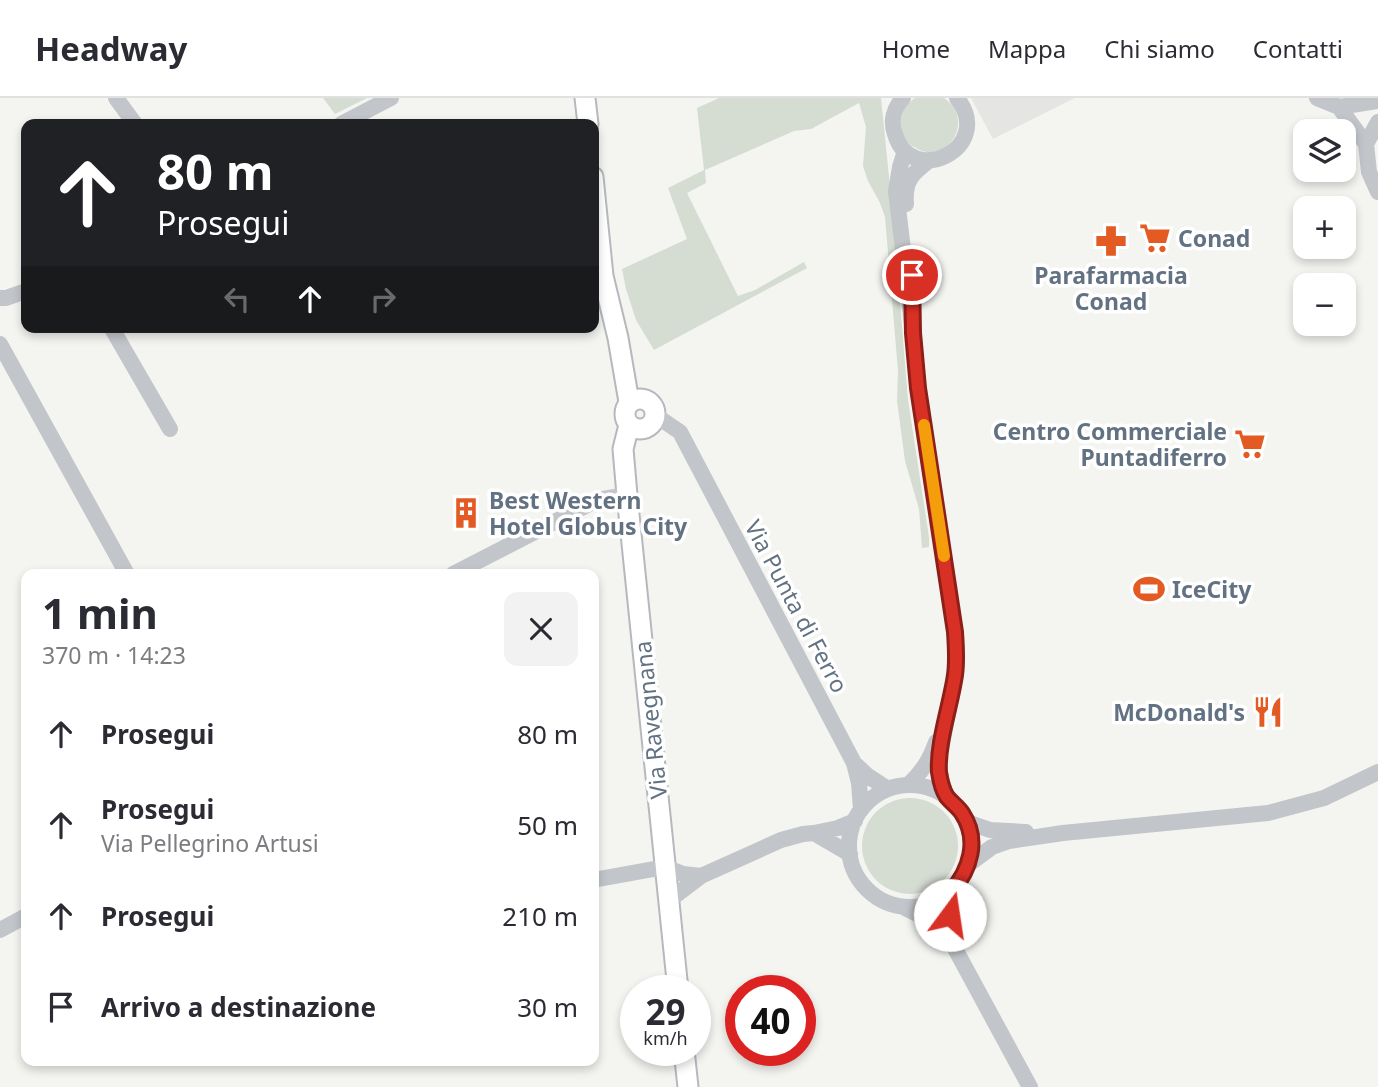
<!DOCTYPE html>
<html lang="it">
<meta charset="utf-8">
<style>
:root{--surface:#fff;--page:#f2f2f3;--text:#2b2b33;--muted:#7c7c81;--line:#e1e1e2}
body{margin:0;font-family:"Noto Sans",sans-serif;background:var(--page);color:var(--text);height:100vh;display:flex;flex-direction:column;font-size:26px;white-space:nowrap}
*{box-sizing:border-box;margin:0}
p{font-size:23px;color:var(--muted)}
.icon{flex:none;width:38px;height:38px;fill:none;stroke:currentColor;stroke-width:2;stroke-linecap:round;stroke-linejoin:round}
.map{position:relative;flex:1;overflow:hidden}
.side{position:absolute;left:21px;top:471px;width:578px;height:497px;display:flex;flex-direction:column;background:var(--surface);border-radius:14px;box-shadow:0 4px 10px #0003}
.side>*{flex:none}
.hud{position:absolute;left:21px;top:21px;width:578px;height:214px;border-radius:14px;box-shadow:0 4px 10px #0003;background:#202124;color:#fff;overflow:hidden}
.controls{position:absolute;left:1293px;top:21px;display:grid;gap:14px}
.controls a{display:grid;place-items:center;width:63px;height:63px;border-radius:14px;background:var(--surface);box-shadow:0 4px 10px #0003;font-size:35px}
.speed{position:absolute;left:620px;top:877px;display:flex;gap:14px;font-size:35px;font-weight:700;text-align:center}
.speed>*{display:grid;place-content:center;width:91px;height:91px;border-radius:50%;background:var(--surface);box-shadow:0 4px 10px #0003;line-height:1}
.speed small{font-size:18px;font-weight:400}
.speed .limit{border:10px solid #d22;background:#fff;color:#111}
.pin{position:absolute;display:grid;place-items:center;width:60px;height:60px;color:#fff;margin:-30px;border:4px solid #fff;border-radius:50%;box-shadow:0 2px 7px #0007}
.me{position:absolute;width:77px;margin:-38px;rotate:14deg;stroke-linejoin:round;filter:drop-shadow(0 0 5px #0008)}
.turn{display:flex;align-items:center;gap:24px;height:147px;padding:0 21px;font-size:32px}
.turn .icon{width:91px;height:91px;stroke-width:2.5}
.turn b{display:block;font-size:49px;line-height:60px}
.lanes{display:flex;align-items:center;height:66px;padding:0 21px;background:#0003;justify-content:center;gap:35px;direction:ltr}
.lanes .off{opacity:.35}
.round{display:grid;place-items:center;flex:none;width:74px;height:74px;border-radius:14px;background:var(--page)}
.headline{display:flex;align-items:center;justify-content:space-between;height:119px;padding:0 21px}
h1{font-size:42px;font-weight:700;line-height:52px}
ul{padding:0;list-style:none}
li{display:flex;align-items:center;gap:21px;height:91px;padding:0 21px}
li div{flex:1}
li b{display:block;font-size:26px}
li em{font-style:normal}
header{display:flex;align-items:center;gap:42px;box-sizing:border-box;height:98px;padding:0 35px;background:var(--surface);border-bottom:2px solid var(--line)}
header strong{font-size:33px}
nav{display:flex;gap:38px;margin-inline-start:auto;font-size:24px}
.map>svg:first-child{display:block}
</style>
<header>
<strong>Headway</strong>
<nav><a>Home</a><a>Mappa</a><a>Chi siamo</a><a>Contatti</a></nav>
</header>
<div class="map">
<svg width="1378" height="989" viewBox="0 0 1378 989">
<rect width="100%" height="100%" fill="#f4f5f1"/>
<path fill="#e5e6e4" d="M971,0H1075L993,41Z"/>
<path fill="#d5dcd2" d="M323,0H367L335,16Z
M719,0H881L893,118L908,302L929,439V449L922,450L919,411L905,363L897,303L898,273L885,119L880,105L868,83L863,68L866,29L859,5L811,31L794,33L705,72L706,85L687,95L738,198L755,192L804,164L807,170L654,252L636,222L626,191L622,171L687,141L668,90L704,72L697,10Z
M915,0H944C977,22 946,70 914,49C906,45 901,36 901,27C900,16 906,6 915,0Z
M862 748a48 48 0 1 1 96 0a48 48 0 1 1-96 0Z"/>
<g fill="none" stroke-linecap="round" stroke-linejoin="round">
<defs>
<path id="major" d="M585,0L588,26
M593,79L603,178L618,240L629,304
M625 316a15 15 0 1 1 30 0a15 15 0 1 1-30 0Z
M629,327L623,351L627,397L678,892
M684,952L688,989"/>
</defs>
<use href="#major" stroke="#b5b9bd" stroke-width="23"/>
<path stroke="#c2c5c9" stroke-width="16" d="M116,0L135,26
M903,0C894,10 890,23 895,36C911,91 996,50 957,0
M1317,0L1339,9L1366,46L1369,74L1378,94
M1339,9L1378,3
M341,26L391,0
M1366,46L1378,24
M905,53L900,69L896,93L913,235L918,290L955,534L957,556L955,578L940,657L939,673L946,698
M906,106C904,83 912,75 930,62
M0,200H6L26,193
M111,229L170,331
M0,246L127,476
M655,317L680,334L854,665L868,678L888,691
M453,476L597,402L627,397
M854,665L859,685L861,712
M849 748a61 61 0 1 1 122 0a61 61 0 1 1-122 0Z
M908,687C922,674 930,662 936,644
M967,724L990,732L1026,734
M814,735L850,756
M969,766L992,749L1009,743L1063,735L1268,715L1324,700L1378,674
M593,782L665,769L683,776L701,778
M951,794L950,817L953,847L1030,989
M668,803L701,778L781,742L803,736L814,735L838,730L855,723
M905,810C925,818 938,832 953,847
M0,832L26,818"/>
<use href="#major" stroke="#fff" stroke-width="19"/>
</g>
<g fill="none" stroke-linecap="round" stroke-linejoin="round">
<defs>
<path id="route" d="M912,177L913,235L918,290L955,534C956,549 957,563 955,577C951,606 937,645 939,674C940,681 943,693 947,699C952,705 958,709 962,715C980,742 970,772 951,794L950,817"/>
</defs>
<use href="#route" stroke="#8d1f18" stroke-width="18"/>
<use href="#route" stroke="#d93025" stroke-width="12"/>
<path stroke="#f59e0b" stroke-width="12" d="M924,327L944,458"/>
</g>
<defs>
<symbol id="supermarket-bare" viewBox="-9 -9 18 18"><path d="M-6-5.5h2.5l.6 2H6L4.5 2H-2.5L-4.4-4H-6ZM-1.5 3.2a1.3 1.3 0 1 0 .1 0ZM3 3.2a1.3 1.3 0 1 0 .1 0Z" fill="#e35b23" stroke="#fff" stroke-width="2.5" paint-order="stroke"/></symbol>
<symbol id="pharmacy-bare" viewBox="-9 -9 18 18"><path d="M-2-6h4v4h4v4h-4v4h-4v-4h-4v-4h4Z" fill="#e35b23" stroke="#fff" stroke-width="2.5" paint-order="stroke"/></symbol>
<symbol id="building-bare" viewBox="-9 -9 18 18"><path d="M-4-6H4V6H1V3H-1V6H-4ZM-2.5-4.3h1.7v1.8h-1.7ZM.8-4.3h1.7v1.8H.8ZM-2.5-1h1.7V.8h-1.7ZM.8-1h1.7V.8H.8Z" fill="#e35b23" stroke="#fff" stroke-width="2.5" paint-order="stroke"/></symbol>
<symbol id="stadium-bare" viewBox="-9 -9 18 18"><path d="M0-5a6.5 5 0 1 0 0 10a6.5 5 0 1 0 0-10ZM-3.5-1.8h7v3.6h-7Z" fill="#e35b23" stroke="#fff" stroke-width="2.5" paint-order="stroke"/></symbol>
<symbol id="restaurant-bare" viewBox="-9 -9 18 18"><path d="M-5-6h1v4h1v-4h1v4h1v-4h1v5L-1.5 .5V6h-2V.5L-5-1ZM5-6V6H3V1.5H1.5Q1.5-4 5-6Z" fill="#e35b23" stroke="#fff" stroke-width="2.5" paint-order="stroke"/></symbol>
</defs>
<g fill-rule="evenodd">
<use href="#supermarket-bare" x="1133" y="118" width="44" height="44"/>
<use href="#pharmacy-bare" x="1089" y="121" width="44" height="44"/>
<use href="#supermarket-bare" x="1228" y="324" width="44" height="44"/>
<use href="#building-bare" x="444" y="393" width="44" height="44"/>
<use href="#stadium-bare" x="1127" y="469" width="44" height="44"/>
<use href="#restaurant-bare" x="1246" y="592" width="44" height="44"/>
</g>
<g text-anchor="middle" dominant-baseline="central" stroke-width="7" stroke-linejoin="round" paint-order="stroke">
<g font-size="23" font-weight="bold" fill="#637282" stroke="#fff" text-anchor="start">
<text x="1178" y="140">Conad</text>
<text x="1111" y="177" text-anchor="middle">Parafarmacia<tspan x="1111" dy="26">Conad</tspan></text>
<text x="1227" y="333" text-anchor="end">Centro Commerciale<tspan x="1227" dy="26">Puntadiferro</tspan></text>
<text x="489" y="402">Best Western<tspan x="489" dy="26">Hotel Globus City</tspan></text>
<text x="1172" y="491">IceCity</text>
<text x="1245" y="614" text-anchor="end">McDonald's</text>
</g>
<g font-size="23" fill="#637282" stroke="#fff">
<text transform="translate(797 508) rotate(62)">Via Punta di Ferro</text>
<text transform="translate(650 622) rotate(-96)">Via Ravegnana</text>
</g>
</g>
</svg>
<div class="controls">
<a><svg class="icon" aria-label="layers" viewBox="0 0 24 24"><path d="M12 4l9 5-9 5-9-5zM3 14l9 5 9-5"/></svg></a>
<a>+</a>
<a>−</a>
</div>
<div class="speed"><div>29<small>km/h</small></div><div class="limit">40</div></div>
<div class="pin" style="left:912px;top:177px;background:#d93025"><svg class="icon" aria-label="arrive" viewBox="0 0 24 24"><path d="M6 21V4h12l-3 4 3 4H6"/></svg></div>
<svg class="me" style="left:950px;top:817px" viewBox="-20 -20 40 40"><circle r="19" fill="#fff"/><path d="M0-13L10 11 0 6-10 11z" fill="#d93025"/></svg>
<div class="hud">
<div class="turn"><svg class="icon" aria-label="ahead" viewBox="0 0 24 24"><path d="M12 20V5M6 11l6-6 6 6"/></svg><div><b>80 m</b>Prosegui</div></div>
<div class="lanes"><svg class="icon off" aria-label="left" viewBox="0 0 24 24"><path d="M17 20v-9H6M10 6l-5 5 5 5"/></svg><svg class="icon" aria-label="ahead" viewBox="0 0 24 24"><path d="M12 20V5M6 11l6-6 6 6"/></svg><svg class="icon off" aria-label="right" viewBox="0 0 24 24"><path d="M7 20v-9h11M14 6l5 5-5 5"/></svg></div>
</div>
<section class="side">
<div class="headline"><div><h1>1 min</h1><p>370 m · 14:23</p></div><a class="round"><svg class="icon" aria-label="close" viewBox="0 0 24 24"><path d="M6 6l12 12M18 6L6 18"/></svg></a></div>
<ul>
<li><svg class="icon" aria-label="ahead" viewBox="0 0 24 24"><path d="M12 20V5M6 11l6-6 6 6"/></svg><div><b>Prosegui</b></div><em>80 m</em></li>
<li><svg class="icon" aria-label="ahead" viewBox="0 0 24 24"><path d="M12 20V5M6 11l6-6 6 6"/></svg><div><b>Prosegui</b><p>Via Pellegrino Artusi</p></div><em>50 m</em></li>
<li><svg class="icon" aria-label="ahead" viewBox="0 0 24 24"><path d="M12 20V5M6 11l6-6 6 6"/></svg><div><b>Prosegui</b></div><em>210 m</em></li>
<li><svg class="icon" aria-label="arrive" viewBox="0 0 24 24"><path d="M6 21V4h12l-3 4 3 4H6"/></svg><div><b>Arrivo a destinazione</b></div><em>30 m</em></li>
</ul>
</section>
</div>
